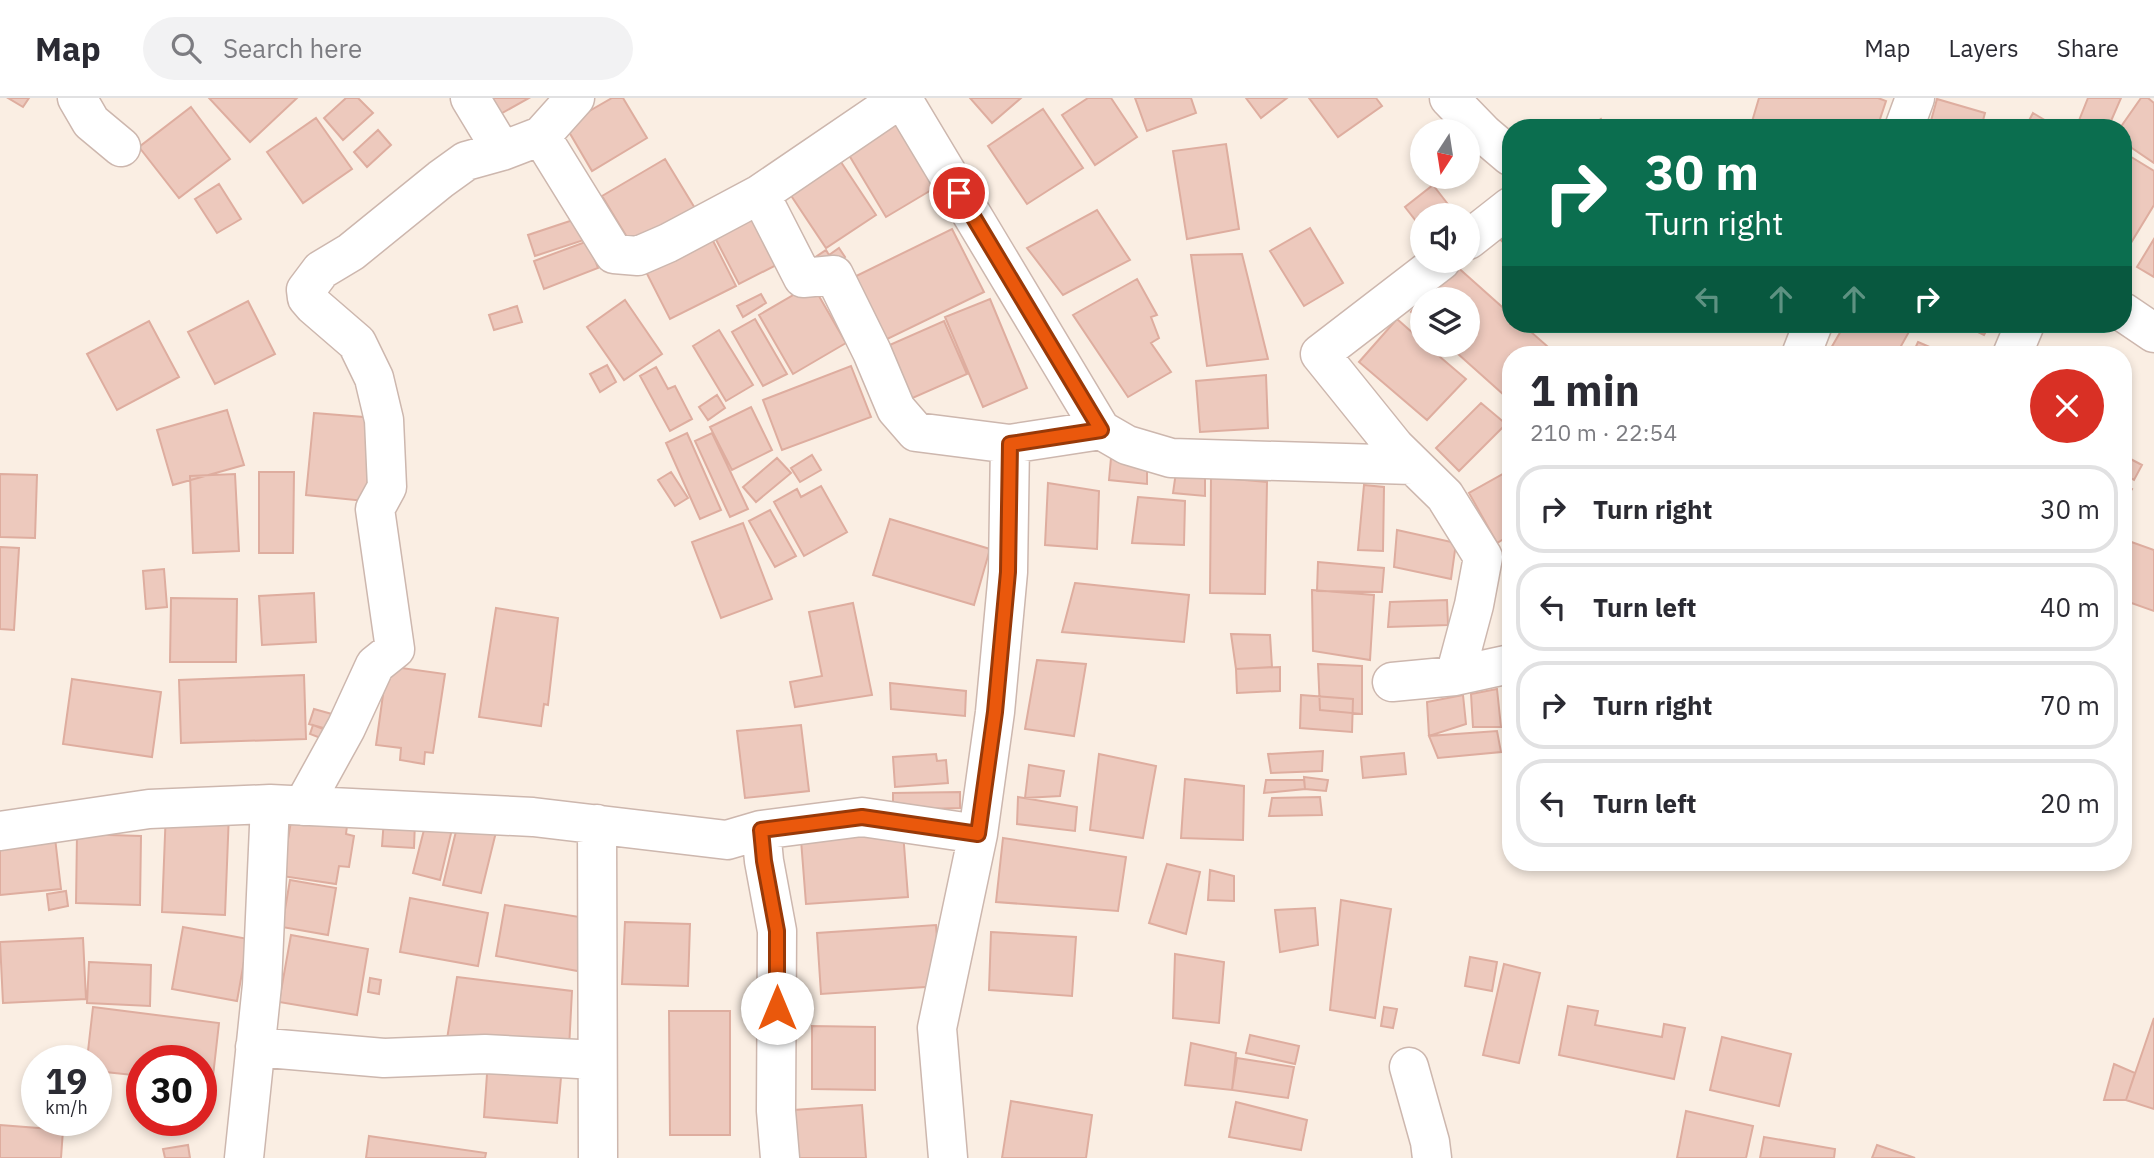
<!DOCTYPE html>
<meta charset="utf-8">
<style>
:root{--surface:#fff;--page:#f2f2f3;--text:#2b2b33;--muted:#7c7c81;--line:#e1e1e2}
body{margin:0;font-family:"IBM Plex Sans",sans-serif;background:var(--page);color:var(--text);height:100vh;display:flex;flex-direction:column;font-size:26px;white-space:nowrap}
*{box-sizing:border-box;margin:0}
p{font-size:23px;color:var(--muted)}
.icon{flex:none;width:38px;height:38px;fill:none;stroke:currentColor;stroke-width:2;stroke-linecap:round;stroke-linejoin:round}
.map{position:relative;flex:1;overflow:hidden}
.side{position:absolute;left:1502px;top:248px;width:630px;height:525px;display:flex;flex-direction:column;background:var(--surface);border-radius:28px;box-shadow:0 4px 10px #0003}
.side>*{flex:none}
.hud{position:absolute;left:1502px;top:21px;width:630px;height:214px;border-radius:28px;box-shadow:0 4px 10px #0003;background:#0b6e4f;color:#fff;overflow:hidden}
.needle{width:46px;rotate:192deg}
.buttons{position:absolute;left:1410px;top:21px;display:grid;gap:14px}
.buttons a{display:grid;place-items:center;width:70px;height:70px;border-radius:50%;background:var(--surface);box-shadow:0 4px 10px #0003;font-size:35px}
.speed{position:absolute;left:21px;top:947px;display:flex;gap:14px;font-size:35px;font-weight:700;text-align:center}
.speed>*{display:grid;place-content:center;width:91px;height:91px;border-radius:50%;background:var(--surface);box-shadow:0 4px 10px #0003;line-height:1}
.speed small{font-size:18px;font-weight:400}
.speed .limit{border:10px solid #d22;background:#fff;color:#111}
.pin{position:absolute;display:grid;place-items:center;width:60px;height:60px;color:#fff;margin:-30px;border:4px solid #fff;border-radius:50%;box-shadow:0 2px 7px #0007}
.me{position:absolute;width:77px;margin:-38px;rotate:0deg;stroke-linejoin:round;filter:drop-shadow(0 0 5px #0008)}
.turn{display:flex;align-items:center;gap:24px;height:147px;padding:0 28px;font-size:32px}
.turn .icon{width:91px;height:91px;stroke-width:2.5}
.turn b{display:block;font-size:49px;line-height:60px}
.lanes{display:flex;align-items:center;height:66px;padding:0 28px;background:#0003;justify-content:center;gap:35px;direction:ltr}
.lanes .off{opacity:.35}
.round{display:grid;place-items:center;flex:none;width:74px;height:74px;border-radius:37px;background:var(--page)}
.head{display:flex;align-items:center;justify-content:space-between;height:119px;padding:0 28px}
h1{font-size:42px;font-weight:700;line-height:52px}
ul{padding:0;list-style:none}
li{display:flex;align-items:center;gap:21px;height:88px;margin:0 14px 10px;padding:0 14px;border:4px solid var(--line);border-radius:28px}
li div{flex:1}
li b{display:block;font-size:26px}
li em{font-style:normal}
header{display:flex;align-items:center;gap:42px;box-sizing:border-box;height:98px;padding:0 35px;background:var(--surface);border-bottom:2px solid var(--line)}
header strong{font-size:33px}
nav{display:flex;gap:38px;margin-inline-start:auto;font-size:24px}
.search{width:490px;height:63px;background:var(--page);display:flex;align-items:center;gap:18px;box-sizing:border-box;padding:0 24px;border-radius:38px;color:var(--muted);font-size:26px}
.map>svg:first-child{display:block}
</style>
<header>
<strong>Map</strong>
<div class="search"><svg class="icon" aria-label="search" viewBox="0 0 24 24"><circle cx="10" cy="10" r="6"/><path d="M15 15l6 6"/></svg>Search here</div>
<nav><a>Map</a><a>Layers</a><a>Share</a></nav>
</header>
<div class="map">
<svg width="2154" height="1060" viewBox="0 0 2154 1060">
<rect width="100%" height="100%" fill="#faeee3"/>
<path fill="#edc9bd" stroke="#dead9f" stroke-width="2" d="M8,0H29L23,9Z
M209,0H297L250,44Z
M346,0H358L373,15L343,42L324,20Z
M485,0H529L495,19Z
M612,0H623L647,40L592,73L565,27Z
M970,0H1021L992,25Z
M1088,0H1111L1137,39L1095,67L1062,17Z
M1135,0H1191L1196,15L1147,33Z
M1246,0H1287L1261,20Z
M1309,0H1376L1382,8L1338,39Z
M1759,0H1878L1886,3L1877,30H1760L1751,27Z
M2088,0H2121L2108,30H2076Z
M2141,0H2148L2154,5V65L2123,44V30H2120Z
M1937,1L1985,15L1981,30H1929Z
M191,9L230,61L179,100L139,49Z
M1043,11L1083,70L1027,106L988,48Z
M2033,15L2058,30H2025Z
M895,16L938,88L886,119L843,47Z
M316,20L352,71L303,105L267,54Z
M1601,21L1607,30H1588Z
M378,32L391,47L367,69L354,54Z
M1226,46L1239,131L1187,141L1173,53Z
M2123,54L2154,73V107L2126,153L2123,151Z
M835,55L876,117L826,150L784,87Z
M665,61L696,112L633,149L602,98Z
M219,86L241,121L217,135L195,101Z
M1433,87L1454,114L1450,117H1423V132L1405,109Z
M758,108L786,162L739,186L711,132Z
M1097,112L1130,162L1063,197L1027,150Z
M579,120L587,141L535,158L528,137Z
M1510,129V152L1499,140Z
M1310,130L1343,185L1304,208L1270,153Z
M952,131L984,194L875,247L844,184Z
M708,133L736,188L670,221L642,166Z
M2154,141V179L2137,169Z
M588,143L598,170L544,191L534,163Z
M839,150L845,159L822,174L814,160L826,152L829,157Z
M1242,156L1268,261L1207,268L1191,157Z
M1454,166L1510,216V226H1522L1547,248L1539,257H1510V290L1504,297L1448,247H1468V201H1423V225L1411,214Z
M1137,181L1157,217L1151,219L1159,240L1151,245L1171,274L1128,299L1073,217Z
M812,186L846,245L793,276L759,217Z
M761,196L766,205L743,219L737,208Z
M990,201L1027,290L983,309L945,219Z
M625,202L662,256L624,282L587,229Z
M248,203L275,256L215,286L188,234Z
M517,208L522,224L494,232L489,217Z
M755,221L787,276L763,288L732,234Z
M1397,221L1423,244V247H1426L1466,281L1427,322L1359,264Z
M149,223L179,279L117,312L87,256Z
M944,223L967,276L899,306L876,253Z
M1845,226H1899L1910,232L1896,257H1827Z
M1961,226H1990L1984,237Z
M719,232L753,287L726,303L693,248Z
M1918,244L1948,257H1912Z
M607,267L616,284L600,294L590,276Z
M851,268L871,319L782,352L763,302Z
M656,269L668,291L675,288L692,321L670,333L640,278Z
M1266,277L1268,330L1200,334L1196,283Z
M717,297L725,310L708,322L699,309Z
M1481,305L1506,326L1459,373L1436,350Z
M751,309L772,352L732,372L710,329Z
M227,312L244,367L173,387L157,332Z
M314,315L376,320L365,403L306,397Z
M687,335L721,412L700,421L666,345Z
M712,335L748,411L730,419L695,343Z
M812,357L821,372L800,384L791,370Z
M2123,357L2142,367L2134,382L2123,376Z
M777,360L791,375L756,404L743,389Z
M1111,360L1147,365V386L1109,382Z
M1510,372V437L1497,445L1469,395Z
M259,374H294L293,455H259Z
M671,374L688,400L675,408L658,382Z
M1176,374L1205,378V398L1173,395Z
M0,376L37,377L35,440L0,439Z
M235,376L239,453L193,455L190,378Z
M1211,379L1267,384L1265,496L1210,495Z
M1048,385L1099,393L1097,451L1045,447Z
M2123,385L2132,391L2124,404L2123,403Z
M1364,387L1384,389L1383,453L1358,452Z
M821,388L847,434L804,458L774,404L797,391L801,399Z
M1138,399L1185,403L1184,447L1132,445Z
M770,412L796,458L775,469L749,423Z
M890,421L990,451L974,507L873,477Z
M743,425L772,501L721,520L692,444Z
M1397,432L1456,445L1451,481L1394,469Z
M2123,441L2154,452V513L2123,502Z
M0,449L19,450L14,532L0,531Z
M1318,464L1384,470L1382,494L1317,493Z
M164,471L167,509L146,511L143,473Z
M1075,485L1189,497L1184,544L1062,534Z
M1312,492L1374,497L1370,562L1313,553Z
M314,495L316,544L262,547L259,498Z
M171,500L237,501L236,564H170Z
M1447,502L1448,527L1388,529L1390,504Z
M853,505L872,597L795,609L790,584L822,578L809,514Z
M496,510L558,520L548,607L544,606L541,628L479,619Z
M1231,536L1270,537L1272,569L1236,571Z
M1037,562L1086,566L1074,638L1025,631Z
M1318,566L1362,568V616L1320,612Z
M387,568L445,576L433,655L425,654L424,666L400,662L401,650L376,647Z
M1280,569V593L1237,595L1236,571Z
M304,577L306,641L181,645L179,582Z
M72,581L161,594L152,659L63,646Z
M890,585L966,593L965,618L891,611Z
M1497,591L1501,629H1473L1471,596Z
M1301,597L1353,601L1352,634L1300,630Z
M1463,597L1466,626L1429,638L1427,604Z
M314,611L339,618L334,633L309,626Z
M313,627L326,632L323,641L310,636Z
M801,627L809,693L745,700L737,633Z
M1497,633L1501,654L1438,660L1429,638Z
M1323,653L1322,673L1271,675L1268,656Z
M1404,655L1406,676L1363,680L1361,659Z
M936,656L937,663L946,662L948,685L895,689L893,659Z
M1099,656L1156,668L1143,740L1090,732Z
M1029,667L1064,673L1060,698L1025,700Z
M1304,679L1328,682L1326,693L1305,691Z
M1185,681L1244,688L1243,742L1181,740Z
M1266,682H1304L1305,691L1264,695Z
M960,694V710L893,712V695Z
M1018,699L1077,709L1075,733L1017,726Z
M1320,699L1322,717L1269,718L1272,700Z
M293,711L348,720L346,736L354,738L349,769L339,768L336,786L282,778Z
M166,712L229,715L225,817L162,814Z
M427,720L453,727L440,782L413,775Z
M384,721L415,723L414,750L382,748Z
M458,725L496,734L481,795L443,787Z
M903,734L908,799L806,806L801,742Z
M77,736L141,738L140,807L76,805Z
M55,740L61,791L0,797V747Z
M1003,740L1126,759L1118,813L996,804Z
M1167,766L1200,774L1186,836L1149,825Z
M1210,772L1234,778V803L1208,802Z
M290,782L336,790L328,837L282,829Z
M66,793L68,808L49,812L47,796Z
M410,800L488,815L478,868L400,854Z
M1341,802L1391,811L1375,920L1330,912Z
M505,807L592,821L583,874L496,858Z
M1315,810L1318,847L1280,854L1275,812Z
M625,824L690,826L688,888L622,886Z
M936,827L940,888L821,896L817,835Z
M183,829L248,841L237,903L172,891Z
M991,834L1076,839L1072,898L989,892Z
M291,837L368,851L357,917L279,904Z
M83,840L86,901L3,905L0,844Z
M1175,856L1224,864L1219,925L1173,920Z
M1470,859L1497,864L1492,893L1465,888Z
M89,864L151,867L150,908L87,905Z
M1504,866L1540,875L1519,965L1483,957Z
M457,879L572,893L569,951L447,941Z
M370,880L381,882L379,896L368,894Z
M1568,908L1598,913L1595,927L1662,939L1664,926L1685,930L1674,981L1559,957Z
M93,909L219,925L212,987L201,985V962H142V978L96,973V962H87Z
M1384,909L1397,911L1393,930L1381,928Z
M669,913H730V1037H670Z
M2154,920V1011L2126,1002Z
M812,928L875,929V992L812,991Z
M1250,937L1299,948L1295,966L1246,955Z
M1722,939L1791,956L1779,1008L1710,992Z
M1191,945L1236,955L1232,992L1185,987Z
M1237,960L1294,969L1288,1000L1232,992Z
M488,962L562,968L557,1025L484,1019Z
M2114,966L2135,975L2126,1002H2104Z
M1011,1003L1092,1017L1086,1060H1002Z
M1236,1004L1307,1022L1301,1052L1229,1039Z
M862,1007L866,1060H798L794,1012Z
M1686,1013L1753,1028L1746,1060H1677Z
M0,1027L63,1032L61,1060H0Z
M369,1038L486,1055L485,1060H366Z
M1764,1039L1835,1051L1834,1060H1760Z
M188,1047L190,1060H165L163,1051Z
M1877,1047L1915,1060H1872Z"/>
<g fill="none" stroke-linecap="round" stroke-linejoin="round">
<defs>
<path id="minor" d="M77,0L91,24L121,49
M470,0L502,53
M902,0L1101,332
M1449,0L1484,36L1510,58
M1904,30L1915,0
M541,38L614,156L638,158L668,145L760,96L901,0
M760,96L803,180L834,177L872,254L896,311L916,334L1010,346L1101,332L1127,347L1171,360L1413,367
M1468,142L1510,109
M1441,163L1320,256L1395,349L1445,398L1483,459L1474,507L1455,578
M2123,214L2154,235
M1801,257L1813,226
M2012,257L2025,226
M1392,584L1455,578L1510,566
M303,708L346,630L375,567L395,551L375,411L387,389L384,322L374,280L357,245L313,207L307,200L306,192L321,172L351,154L441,81L466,63L502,53L541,38L575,0
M597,726L598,1060
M761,732L862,719L978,736
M0,733L149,711L270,706L533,719L727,742L761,732L764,763L777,833L776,1013L780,1060
M255,949L384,960L485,956L597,962
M1409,969L1430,1044L1432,1060
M244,1060L262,887L270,706
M948,1060L937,930L978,736L995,614L1008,474L1010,346"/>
</defs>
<use href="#minor" stroke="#cdb7ae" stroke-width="41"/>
<use href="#minor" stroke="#fff" stroke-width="38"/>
</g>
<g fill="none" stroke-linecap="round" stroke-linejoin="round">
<defs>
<path id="route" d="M777,910V833L764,763L761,732L862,719L978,736L995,614L1008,474L1010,346L1101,332L959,95"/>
</defs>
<use href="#route" stroke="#983908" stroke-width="18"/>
<use href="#route" stroke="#ea580c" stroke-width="12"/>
</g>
</svg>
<div class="buttons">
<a><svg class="needle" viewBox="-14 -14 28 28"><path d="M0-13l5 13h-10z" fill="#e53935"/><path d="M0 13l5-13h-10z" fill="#7c7c81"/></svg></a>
<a><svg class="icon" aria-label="sound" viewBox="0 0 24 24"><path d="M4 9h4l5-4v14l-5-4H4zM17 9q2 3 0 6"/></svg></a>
<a><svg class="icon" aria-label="layers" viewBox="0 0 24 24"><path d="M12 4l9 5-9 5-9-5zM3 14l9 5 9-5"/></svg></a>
</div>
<div class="speed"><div>19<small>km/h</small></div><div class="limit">30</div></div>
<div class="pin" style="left:959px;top:95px;background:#d93025"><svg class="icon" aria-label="arrive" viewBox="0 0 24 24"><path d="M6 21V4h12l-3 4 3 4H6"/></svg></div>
<svg class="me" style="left:777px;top:910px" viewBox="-20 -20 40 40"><circle r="19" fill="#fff"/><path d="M0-13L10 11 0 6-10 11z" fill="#ea580c"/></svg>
<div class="hud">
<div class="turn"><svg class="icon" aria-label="right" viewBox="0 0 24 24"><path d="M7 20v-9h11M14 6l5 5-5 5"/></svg><div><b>30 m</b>Turn right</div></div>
<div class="lanes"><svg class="icon off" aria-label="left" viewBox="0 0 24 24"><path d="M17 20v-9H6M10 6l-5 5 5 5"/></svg><svg class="icon off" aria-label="ahead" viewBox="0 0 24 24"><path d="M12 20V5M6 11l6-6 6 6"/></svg><svg class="icon off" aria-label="ahead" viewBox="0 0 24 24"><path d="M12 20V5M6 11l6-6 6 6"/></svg><svg class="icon" aria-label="right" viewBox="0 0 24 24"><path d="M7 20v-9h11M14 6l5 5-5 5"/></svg></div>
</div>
<section class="side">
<div class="head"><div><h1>1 min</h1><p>210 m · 22:54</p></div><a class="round" style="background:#d93025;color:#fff"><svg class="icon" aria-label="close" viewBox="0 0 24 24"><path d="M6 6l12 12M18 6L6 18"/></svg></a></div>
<ul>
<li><svg class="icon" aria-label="right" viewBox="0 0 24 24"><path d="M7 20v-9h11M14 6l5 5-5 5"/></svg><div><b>Turn right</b></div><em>30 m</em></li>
<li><svg class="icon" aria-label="left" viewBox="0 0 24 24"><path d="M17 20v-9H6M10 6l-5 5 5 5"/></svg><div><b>Turn left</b></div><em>40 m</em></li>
<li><svg class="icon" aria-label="right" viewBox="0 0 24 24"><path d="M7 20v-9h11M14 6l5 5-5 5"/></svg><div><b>Turn right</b></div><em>70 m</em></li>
<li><svg class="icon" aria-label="left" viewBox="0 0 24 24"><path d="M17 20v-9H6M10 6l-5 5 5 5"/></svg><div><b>Turn left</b></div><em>20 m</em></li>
</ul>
</section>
</div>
